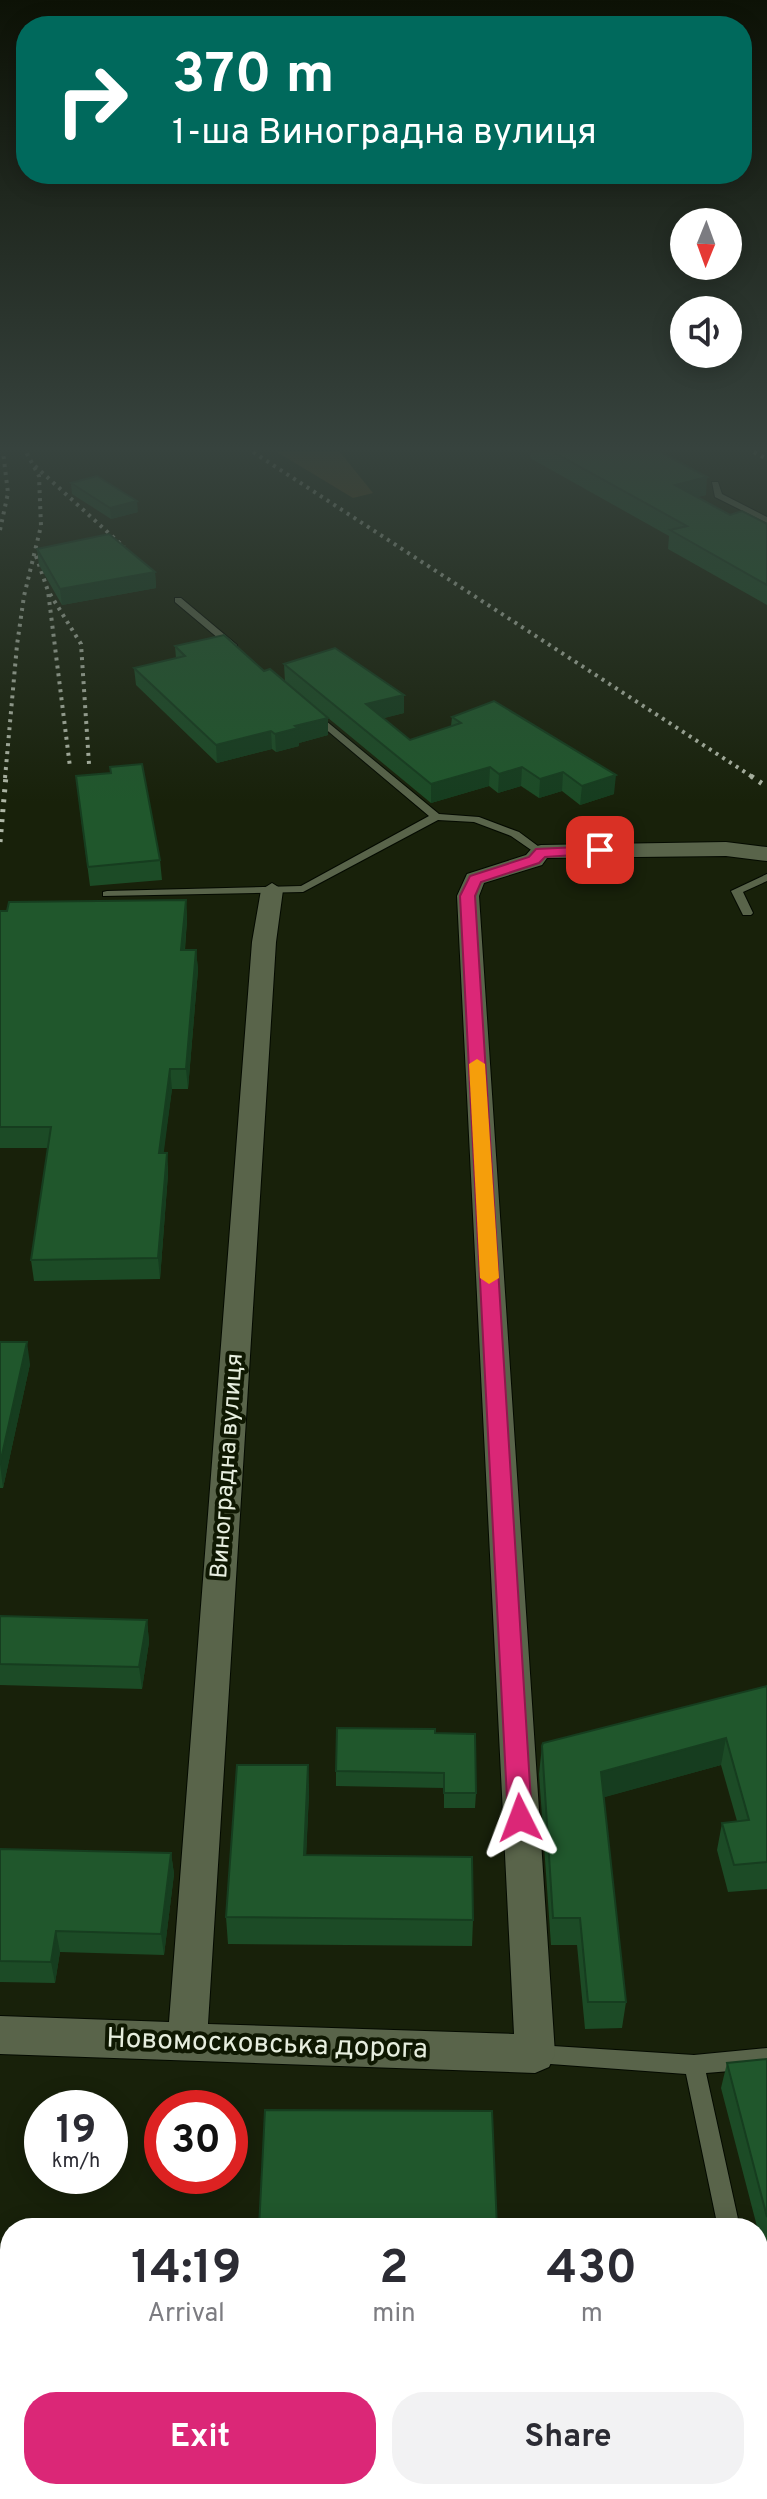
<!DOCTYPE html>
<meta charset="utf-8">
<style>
:root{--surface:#fff;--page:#f2f2f3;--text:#2b2b33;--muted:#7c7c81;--accent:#db2777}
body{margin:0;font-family:Overpass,sans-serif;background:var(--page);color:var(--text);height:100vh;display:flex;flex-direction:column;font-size:30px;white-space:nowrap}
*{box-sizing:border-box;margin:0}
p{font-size:26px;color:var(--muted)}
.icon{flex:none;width:44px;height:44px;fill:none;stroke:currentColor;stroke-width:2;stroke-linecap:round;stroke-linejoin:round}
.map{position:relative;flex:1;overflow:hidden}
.drawer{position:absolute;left:0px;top:2218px;width:768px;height:282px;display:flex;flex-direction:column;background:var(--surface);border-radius:32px 32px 0 0;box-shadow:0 4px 20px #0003}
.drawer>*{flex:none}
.top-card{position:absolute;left:16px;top:16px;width:736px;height:168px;border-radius:32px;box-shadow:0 4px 20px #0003;background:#00695c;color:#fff;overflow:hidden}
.needle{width:52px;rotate:181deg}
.tools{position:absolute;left:670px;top:208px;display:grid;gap:16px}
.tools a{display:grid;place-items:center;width:72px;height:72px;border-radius:50%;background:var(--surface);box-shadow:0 4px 20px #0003;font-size:40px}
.speed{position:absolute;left:24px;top:2090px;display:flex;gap:16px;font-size:40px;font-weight:700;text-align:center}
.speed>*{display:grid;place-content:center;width:104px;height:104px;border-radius:50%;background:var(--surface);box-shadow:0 4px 20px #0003;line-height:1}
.speed small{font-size:20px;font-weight:400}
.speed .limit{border:12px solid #d22;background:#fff;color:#111}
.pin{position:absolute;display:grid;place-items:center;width:68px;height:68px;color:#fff;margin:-34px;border-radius:16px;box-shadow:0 4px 12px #0006}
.me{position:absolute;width:88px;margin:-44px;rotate:357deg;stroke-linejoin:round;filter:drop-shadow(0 0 6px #0008)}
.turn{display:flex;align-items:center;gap:28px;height:168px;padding:0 24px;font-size:36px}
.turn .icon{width:104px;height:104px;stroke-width:2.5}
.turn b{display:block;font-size:56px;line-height:68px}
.eta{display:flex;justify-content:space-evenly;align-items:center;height:136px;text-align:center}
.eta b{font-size:48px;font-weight:700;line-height:56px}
.action{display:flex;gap:16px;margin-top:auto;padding:16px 24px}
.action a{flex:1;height:92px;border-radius:32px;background:var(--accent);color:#fff;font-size:32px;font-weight:700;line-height:92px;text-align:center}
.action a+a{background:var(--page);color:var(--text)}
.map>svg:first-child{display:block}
</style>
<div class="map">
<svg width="767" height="2499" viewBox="0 0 767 2499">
<rect width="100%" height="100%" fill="#18210a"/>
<path fill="#4e3d16" d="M277,452H340L373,493L353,498Z"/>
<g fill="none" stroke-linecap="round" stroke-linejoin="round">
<defs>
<path id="lane" d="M712,482H718L722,494L767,517V523L715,497Z
M175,598H181L237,645V649H231L175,602Z
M314,711L439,814L479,817L519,832L546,852L545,854H537L511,836L474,822L438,820L303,892L103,896V892L107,891L301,886L429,816L310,716V712Z
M767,874V881L743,892L753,913L751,915H743L731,891Z
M537,2045L694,2055L767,2048V2068L706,2073L740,2228H718L686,2074L537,2063L530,2061L527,2054L530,2047Z
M758,2351L767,2357V2414L758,2409Z"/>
<path id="street" d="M726,842L767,847V861L726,856L547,858L542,865L484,883L479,896L555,2054L549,2067L535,2073L0,2054V2016L169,2022L252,942L261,890L272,883L283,890L276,942L208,2024L514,2034L457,896L467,874L526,855L533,847L541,845Z"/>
</defs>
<use href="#lane" stroke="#040a00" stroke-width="2"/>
<use href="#street" stroke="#040a00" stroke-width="2"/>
<use href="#lane" fill="#59644a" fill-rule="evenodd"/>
<use href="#street" fill="#59644a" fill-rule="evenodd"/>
<path stroke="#aeb6a5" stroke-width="4" stroke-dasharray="3 5" stroke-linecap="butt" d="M253,452L754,778
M754,452L767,459
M35,466L124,547
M0,530L8,493L3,452
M36,556L48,591L70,767
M50,594L81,644L89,764
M5,778L17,645L24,596L41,526L39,476L26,452"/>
<path stroke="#aeb6a5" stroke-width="5" stroke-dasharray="3 7" stroke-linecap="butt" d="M751,776L767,787
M0,842L6,776"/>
<path stroke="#aeb6a5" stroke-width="9" stroke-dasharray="6 12" stroke-linecap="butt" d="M35,2499L73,2490"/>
</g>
<path fill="#1c4b26" d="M531,452H660L706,495L697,497L730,515L767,524V605L668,549L669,536L530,458Z
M71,483L138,512L111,519L72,494Z
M37,549L155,572L156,588L62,605L39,565Z
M175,646L264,671L285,682L284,664L404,695V713L383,718L410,740L451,726L452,717L614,794L580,805L562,791L539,798L521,786L498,793L489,786L431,803L310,703L328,718V735L299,743V746L276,752L272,749L217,763L136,685L134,668L176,658Z
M78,795L160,860L162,880L90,886Z
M186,900L187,920L185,950H196L198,970L188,1089H172L163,1153H167L168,1174L160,1279L34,1281L31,1260L48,1148H0V911Z
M0,1342L30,1364L3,1488H0Z
M0,1616L147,1620L149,1642L142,1689L0,1685Z
M767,1686V1889L728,1892L717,1850L722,1823L737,1821L721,1765L604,1797L626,2002L622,2028L585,2029L577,1945H551L539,1774L542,1746Z
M435,1733L476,1793L475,1808H444V1788L336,1786V1771Z
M308,1765L309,1793L306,1855L473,1920L472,1946L228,1944L226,1917Z
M0,1849L171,1853L174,1874L164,1955L60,1952L55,1983L0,1982Z
M767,2059V2265L721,2088L727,2063Z"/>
<path fill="#163d1f" d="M707,477L706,495L673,503L675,485Z
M137,501L138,512L111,519L110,508Z
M155,572L156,588L62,605L60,589Z
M404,695V713L366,723V704Z
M328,718V735L299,743V746L276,752L275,734L295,726Z
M271,731L272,749L217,763L216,745Z
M490,767L489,786L431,803V784Z
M522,767L521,786L498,793L499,774Z
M563,772L562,791L539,798L540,779Z
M616,775L614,794L580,805L582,786Z
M186,900L187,920L183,970L181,950Z
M196,950L198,970L188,1089L186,1069Z
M170,1069L172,1089L161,1174L159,1153Z
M167,1153L168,1174L160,1279L158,1258Z
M27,1342L30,1364L3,1488L0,1464Z
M147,1620L149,1642L142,1689L139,1667Z
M726,1738L721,1765L598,1799L601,1772Z
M308,1765L309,1793L305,1882L304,1855Z
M171,1853L174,1874L164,1955L161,1934Z
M56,1931L60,1952L55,1983L51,1962Z"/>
<path fill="#20572c" stroke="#163d1f" stroke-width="2" d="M553,452H660L707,477L675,485L730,515L742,511L767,524V585L670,530L687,526Z
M97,476L137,501L110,508L71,483Z
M109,534L155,572L60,589L37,549Z
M224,635L264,671L270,669L328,718L295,726L298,728L275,734L271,731L216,745L134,668L185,656L175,646Z
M335,648L404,695L366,704L410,740L461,723L452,717L494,701L616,775L582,786L563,772L540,779L522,767L499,774L490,767L431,784L284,664Z
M142,764L160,860L88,867L76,776L111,773L110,767Z
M186,900L181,950H196L186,1069H170L159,1153H167L158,1258L31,1260L51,1127H0V911H7L9,902Z
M0,1342H27L0,1464Z
M0,1616L147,1620L139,1667L0,1664Z
M767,1686V1862L734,1865L722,1823L749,1820L726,1738L601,1772L626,2002H588L580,1918H553L542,1746L543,1743Z
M337,1728L435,1729V1733L475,1734L476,1793H444V1773L336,1771Z
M237,1765H308L304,1855L472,1857L473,1920L226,1917Z
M0,1849L171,1853L161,1934L56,1931L51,1962L0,1961Z
M767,2059V2217L727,2063Z
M265,2110L492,2111L497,2228H259Z
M268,2490H309L328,2499H264Z"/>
<linearGradient id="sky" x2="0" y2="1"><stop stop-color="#0d1206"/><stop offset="0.56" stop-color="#37433e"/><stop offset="1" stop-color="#37433e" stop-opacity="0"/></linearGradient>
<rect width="767" height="802" fill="url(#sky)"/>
<path fill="#db2777" stroke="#8e194d" stroke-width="2" d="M600,846L607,850L605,853L545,857L539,863L481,882L475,896L532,1818L529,1825L520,1828L512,1825L508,1818L460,896L470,876L529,857L536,849Z"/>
<path fill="#f59e0b" d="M477,1059L485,1064L499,1278L489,1284L480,1278L469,1064Z"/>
<g text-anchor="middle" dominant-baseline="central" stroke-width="8" stroke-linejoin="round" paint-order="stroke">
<g font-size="24" fill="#e6edde" stroke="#0f1802">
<text transform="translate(228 1466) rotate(-86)">Виноградна вулиця</text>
</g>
<g font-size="28" fill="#e6edde" stroke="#0f1802">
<text transform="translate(267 2045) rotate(2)">Новомосковська дорога</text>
</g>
</g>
</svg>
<div class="tools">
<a><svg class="needle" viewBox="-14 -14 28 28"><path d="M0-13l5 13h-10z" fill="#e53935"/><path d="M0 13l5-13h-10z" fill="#7c7c81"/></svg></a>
<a><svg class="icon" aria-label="sound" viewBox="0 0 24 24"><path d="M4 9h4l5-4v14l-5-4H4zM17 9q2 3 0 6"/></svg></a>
</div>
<div class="speed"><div>19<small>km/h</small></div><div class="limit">30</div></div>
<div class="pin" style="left:600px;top:850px;background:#d93025"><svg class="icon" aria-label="arrive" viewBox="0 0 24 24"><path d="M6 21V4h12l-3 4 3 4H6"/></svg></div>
<svg class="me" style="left:520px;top:1818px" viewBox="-20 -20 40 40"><path d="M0-17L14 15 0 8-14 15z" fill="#db2777" stroke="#fff" stroke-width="4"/></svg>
<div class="top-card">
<div class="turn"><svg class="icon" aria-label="right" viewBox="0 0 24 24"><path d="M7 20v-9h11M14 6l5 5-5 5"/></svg><div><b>370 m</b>1-ша Виноградна вулиця</div></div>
</div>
<section class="drawer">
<div class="eta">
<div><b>14:19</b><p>Arrival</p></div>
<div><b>2</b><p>min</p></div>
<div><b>430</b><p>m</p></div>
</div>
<div class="action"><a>Exit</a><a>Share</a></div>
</section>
</div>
